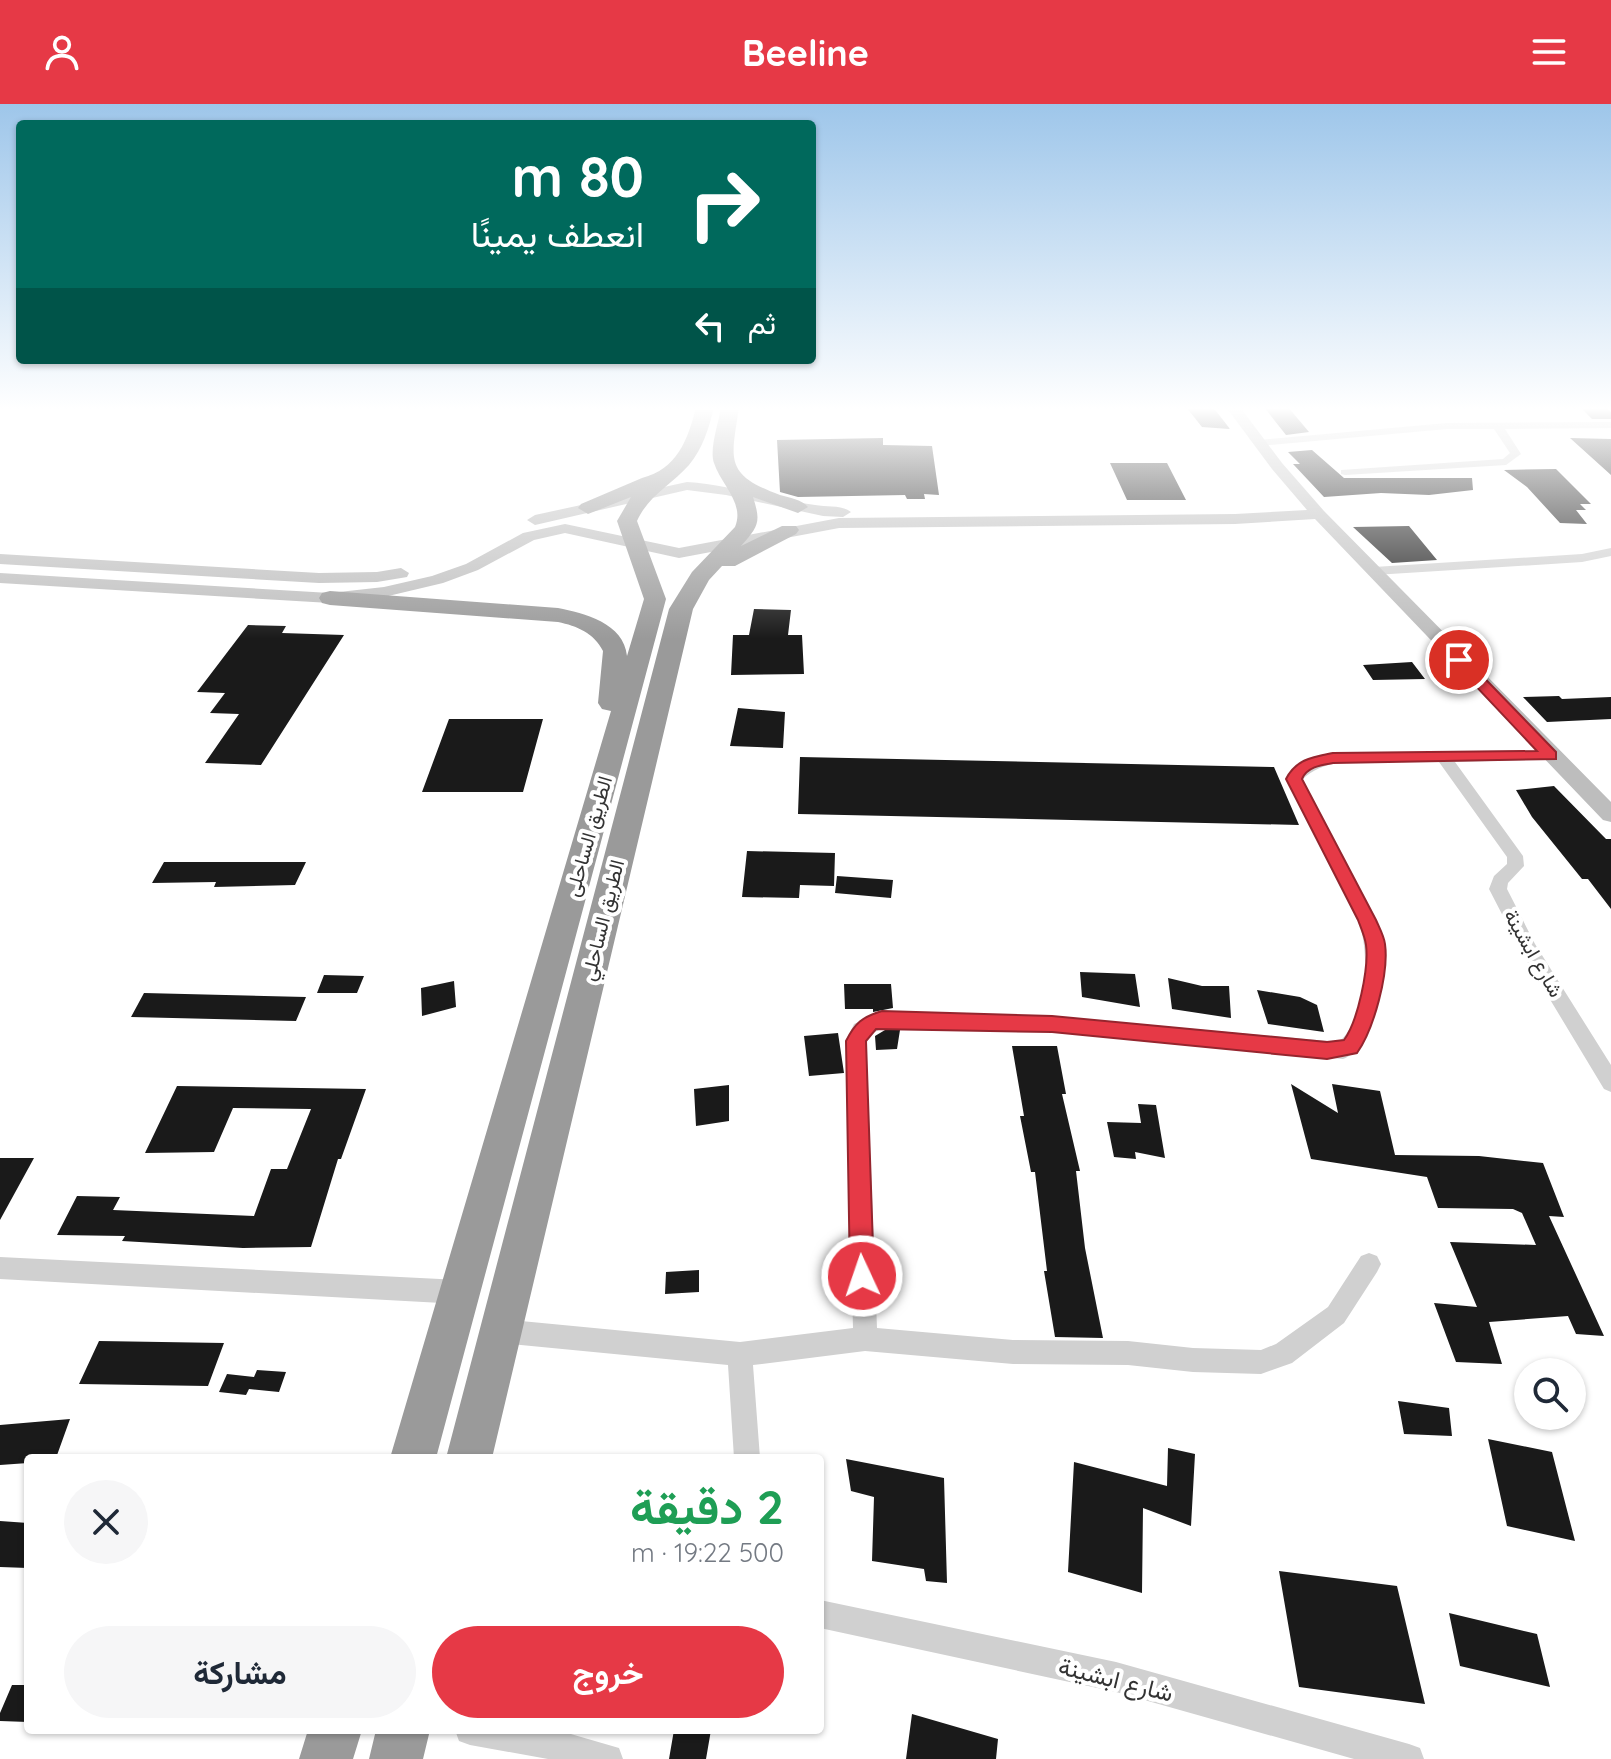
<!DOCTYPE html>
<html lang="ar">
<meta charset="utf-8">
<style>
:root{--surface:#fff;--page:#f6f6f7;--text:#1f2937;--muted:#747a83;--accent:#e63946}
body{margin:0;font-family:Quicksand,Vazirmatn,sans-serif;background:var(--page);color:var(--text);direction:rtl;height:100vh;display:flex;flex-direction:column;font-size:30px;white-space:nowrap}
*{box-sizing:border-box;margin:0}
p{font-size:26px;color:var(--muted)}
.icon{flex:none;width:44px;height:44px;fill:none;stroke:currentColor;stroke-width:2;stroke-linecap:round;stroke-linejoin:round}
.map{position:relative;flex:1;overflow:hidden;direction:ltr}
.details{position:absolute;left:24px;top:1350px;width:800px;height:280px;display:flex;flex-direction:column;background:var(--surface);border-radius:8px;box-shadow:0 2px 6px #0004;direction:rtl}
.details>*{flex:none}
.banner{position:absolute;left:16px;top:16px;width:800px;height:244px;border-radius:8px;box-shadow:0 2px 6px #0004;direction:rtl;background:#00695c;color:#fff;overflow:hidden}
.fabs{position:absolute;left:1514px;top:1254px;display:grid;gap:16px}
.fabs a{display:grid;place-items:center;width:72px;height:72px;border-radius:50%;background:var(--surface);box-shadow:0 2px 6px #0004;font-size:40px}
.pin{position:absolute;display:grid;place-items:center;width:68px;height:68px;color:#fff;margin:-34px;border:4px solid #fff;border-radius:50%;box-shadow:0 2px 8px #0007}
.me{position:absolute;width:88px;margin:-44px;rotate:357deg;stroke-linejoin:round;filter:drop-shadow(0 0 6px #0008)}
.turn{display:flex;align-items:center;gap:28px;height:168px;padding:0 40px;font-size:36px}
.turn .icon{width:104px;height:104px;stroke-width:2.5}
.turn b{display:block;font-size:56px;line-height:68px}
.then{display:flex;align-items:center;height:76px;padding:0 40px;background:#0003;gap:16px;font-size:30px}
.round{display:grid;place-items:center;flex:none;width:84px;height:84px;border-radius:42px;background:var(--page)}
.head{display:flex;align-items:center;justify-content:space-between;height:136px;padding:0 40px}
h1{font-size:48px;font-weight:700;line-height:60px;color:#1e9e55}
.cta{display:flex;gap:16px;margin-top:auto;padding:16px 40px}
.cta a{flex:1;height:92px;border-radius:48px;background:var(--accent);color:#fff;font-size:32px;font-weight:700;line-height:92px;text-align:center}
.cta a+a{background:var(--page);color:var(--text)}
header{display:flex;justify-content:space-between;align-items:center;height:104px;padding:0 40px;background:var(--accent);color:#fff;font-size:36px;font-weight:700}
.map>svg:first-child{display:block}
</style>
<header><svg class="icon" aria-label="menu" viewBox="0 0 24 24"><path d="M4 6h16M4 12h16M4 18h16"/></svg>Beeline<svg class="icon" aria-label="person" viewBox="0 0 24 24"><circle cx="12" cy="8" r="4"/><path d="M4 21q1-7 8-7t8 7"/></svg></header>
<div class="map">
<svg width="1611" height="1655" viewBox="0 0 1611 1655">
<rect width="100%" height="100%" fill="#fff"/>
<path fill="#1a1a1a" d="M1186,303H1213L1230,325L1202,323Z
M1264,303H1288L1309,328L1286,331Z
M1580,303H1606L1611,308V315H1592Z
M883,334V341L932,342L939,391L924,390L925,395H907L905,391L798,393L780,388L777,336Z
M1570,334L1611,335V371Z
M1312,346L1344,374H1472L1473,386L1429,391L1381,389L1324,393L1293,360H1300L1288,348Z
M1110,359H1167L1186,396H1127Z
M1556,365L1591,400H1580L1586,406H1576L1587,420L1560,419L1527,383L1504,366Z
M1409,422L1437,456L1392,459L1353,423Z
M754,505L791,506L788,531H802L804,570L731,571L733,531H749Z
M248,521L286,522L282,529L344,531L261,661L205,659L239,610L210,609L225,589L197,588Z
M1412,558L1425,575L1373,576L1363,561Z
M1559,592L1562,595L1611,593V615L1547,618L1523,593Z
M738,604L785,608L783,644L730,642Z
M449,615H543L523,688H422Z
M800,653L1274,663L1299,721L798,710Z
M1554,682L1606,735H1611V805L1588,775H1582L1532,713L1516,686Z
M747,747L835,749L834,782L800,781L799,794L742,793Z
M164,758H306L295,781L214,783L216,778L152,779Z
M837,772L893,776L891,794L835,789Z
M1080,868L1135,870L1140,903L1082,893Z
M324,871L364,872L357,889H317Z
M1168,874L1202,882H1229L1231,914L1172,905Z
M454,877L456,903L422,912L421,884Z
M844,880H891L893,904L873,908V905H845Z
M1257,886L1300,893L1317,901L1324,928L1268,920Z
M144,889L306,893L296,917L131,913Z
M885,926H900L897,945L876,946L875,932Z
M838,929L844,969L809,972L804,932Z
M1012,942H1057L1066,990H1062L1080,1067H1076L1085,1144L1103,1234L1055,1233L1044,1167H1047L1035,1068H1031L1020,1012H1024Z
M1291,980L1338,1009L1332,980L1380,987L1395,1051L1479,1052L1543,1059L1564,1113L1549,1112L1604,1232L1576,1230L1568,1212L1489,1218L1502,1260L1456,1258L1434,1199L1477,1203L1450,1138L1536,1141L1522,1109L1513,1105L1438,1104L1427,1073L1311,1055Z
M729,981V1017L696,1022L694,985Z
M177,982L366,985L341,1055H338L311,1143L243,1144L122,1137L125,1132L57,1131L77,1092L120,1093L113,1106L254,1112L271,1065H287L311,1005L233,1004L214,1048L145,1049Z
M1138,1000L1156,1001L1165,1054L1135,1048L1136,1055L1114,1053L1107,1018L1141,1019Z
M0,1054H34L0,1116Z
M699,1166V1188L665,1190L666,1168Z
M99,1237L224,1239L208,1282L79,1280Z
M257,1266L286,1268L279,1288L249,1285L246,1291L219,1288L227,1270L254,1273Z
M1398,1297L1449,1304L1452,1332L1404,1330Z
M70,1315L56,1354H28V1359L0,1361V1321Z
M1488,1335L1552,1348L1575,1437L1507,1422Z
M1168,1344L1195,1350L1191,1422L1143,1404L1142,1489L1068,1468L1074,1358L1167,1382Z
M846,1355L944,1374L947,1479L926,1477L924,1465L872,1457L874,1393L851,1387Z
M0,1417L28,1419V1464L0,1463Z
M1279,1467L1397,1482L1425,1600L1299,1583Z
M1449,1509L1537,1530L1550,1583L1460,1562Z
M12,1581H28V1618L0,1617V1609Z
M912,1610L998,1635L996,1655H906Z
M674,1626H711L706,1655H669Z"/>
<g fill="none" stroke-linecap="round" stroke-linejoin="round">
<path fill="#d0d0d0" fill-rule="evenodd" d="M1611,318V324L1505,325L1521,350L1506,361L1345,371L1341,370V366L1503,355L1510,349L1494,325H1447L1259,342L1254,339L1259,336L1447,319Z
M1611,444V452L1582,458L1374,471L1368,467L1374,463L1582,450Z
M1551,646L1559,651L1556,655L1455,658L1523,752L1524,762L1508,779L1507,785L1535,840L1611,961V988L1604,985L1522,849L1489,785L1494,772L1507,760V753L1439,658C1402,657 1328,647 1302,676L1376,816C1379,824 1383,832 1384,840C1388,870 1375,944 1343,955L1052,928L884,923L868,932L866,937L877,1224L1013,1236L1128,1237L1193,1244L1261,1246L1276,1240L1328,1203L1361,1152L1369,1149L1377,1152L1381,1160L1377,1168L1344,1219L1292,1259L1261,1270L1193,1268L1128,1261L1013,1260L865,1247L753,1261L760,1354H734L728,1261L499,1239L490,1236L487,1227L490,1218L499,1215L740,1238L853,1224L846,937L854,920L882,907L1052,912L1339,938C1367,913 1371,849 1358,816L1286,675L1298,661L1339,649Z
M0,1153L460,1176L468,1180L472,1188L468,1196L460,1200L0,1175Z
M820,1496L1116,1558L1409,1640L1420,1644L1424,1655H1354L1116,1588L820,1524Z
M455,1626H557L619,1644L623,1655H548L470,1641L459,1637Z"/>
<path fill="#bdbdbd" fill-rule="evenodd" d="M1226,303H1240L1282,359L1324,407L1611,698V718L1603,716L1315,415L1235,420L839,424L679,454L565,429L534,436L478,466L443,479L384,493L330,499L0,479V469L330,489L384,483L432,472L466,460L523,429L565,420L679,444L839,414L1235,410L1307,406L1272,365Z
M687,378C731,381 772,395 815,401C827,403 842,401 851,408L843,413L823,412L726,391L687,386L535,421L527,416L535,411Z
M0,450L319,469L377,468L401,464L409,469L407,473L377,478L319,479L0,460Z"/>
<path fill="#9a9a9a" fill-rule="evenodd" d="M696,303H714C709,324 703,344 689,361C671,381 648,392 637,417L666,495L436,1354H390L611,607L602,605L598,599L603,547C594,529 577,522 558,518L330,501L322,499L319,494L322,489L330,487L558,504C584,509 624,519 627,552L644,495L617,417L631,393L588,410L578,404L581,400L642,374C677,365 688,336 696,303Z
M721,303H739C732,354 722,370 780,391C790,394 801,395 808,403L798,409L753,393C761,418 759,422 741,442L782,422H796L799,426L796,430L735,462H722L709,476L693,505L492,1354H446L669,505L692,468L735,423C745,399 721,381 714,359C709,345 719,318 721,303Z
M308,1626H362L353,1655H299Z
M376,1626H430L423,1655H369Z"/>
</g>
<linearGradient id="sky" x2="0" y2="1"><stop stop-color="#9ec6ea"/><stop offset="0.57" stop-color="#fff"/><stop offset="1" stop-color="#fff" stop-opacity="0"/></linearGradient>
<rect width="1611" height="535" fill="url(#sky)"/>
<path fill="#e63946" stroke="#96252e" stroke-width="2" d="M1459,552L1464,553L1556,648V655L1333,659C1321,661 1307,663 1302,675L1376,816C1379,823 1384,832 1385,840C1389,869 1374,925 1357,949L1327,955L1052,928L876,925L866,937L874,1172L871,1180L862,1184L854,1180L850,1172L846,937C855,919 862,913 882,907L1052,912L1327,938L1344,936C1358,917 1369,864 1366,841C1365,833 1361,824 1358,816L1286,675C1296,655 1313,653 1333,649L1537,647L1454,559L1452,556Z"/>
<g text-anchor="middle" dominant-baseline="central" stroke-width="8" stroke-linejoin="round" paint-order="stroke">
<g font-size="20" fill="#333" stroke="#fff">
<text transform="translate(588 732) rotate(-74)">الطريق الساحلى</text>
<text transform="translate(602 816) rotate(-76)">الطريق الساحلي</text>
<text transform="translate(1534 849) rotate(60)">شارع ابشينة</text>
</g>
<g font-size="24" fill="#333" stroke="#fff">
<text transform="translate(1116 1575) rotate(14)">شارع ابشينة</text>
</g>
</g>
</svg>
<div class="fabs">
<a><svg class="icon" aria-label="search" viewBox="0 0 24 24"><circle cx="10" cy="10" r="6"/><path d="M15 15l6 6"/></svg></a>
</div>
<div class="pin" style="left:1459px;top:556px;background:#d93025"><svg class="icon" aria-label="arrive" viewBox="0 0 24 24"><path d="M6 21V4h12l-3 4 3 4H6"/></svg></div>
<svg class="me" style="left:862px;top:1172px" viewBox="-20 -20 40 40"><circle r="17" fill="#e63946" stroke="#fff" stroke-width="3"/><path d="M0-11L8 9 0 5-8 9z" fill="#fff"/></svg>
<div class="banner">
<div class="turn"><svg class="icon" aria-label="right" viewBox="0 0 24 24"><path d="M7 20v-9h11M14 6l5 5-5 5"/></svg><div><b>80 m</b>انعطف يمينًا</div></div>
<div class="then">ثم<svg class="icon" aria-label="left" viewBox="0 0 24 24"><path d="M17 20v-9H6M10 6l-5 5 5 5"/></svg></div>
</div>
<section class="details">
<div class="head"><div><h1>2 دقيقة</h1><p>500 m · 19:22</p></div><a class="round"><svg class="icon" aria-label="close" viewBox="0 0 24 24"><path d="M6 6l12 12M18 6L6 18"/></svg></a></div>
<div class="cta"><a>خروج</a><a>مشاركة</a></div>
</section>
</div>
